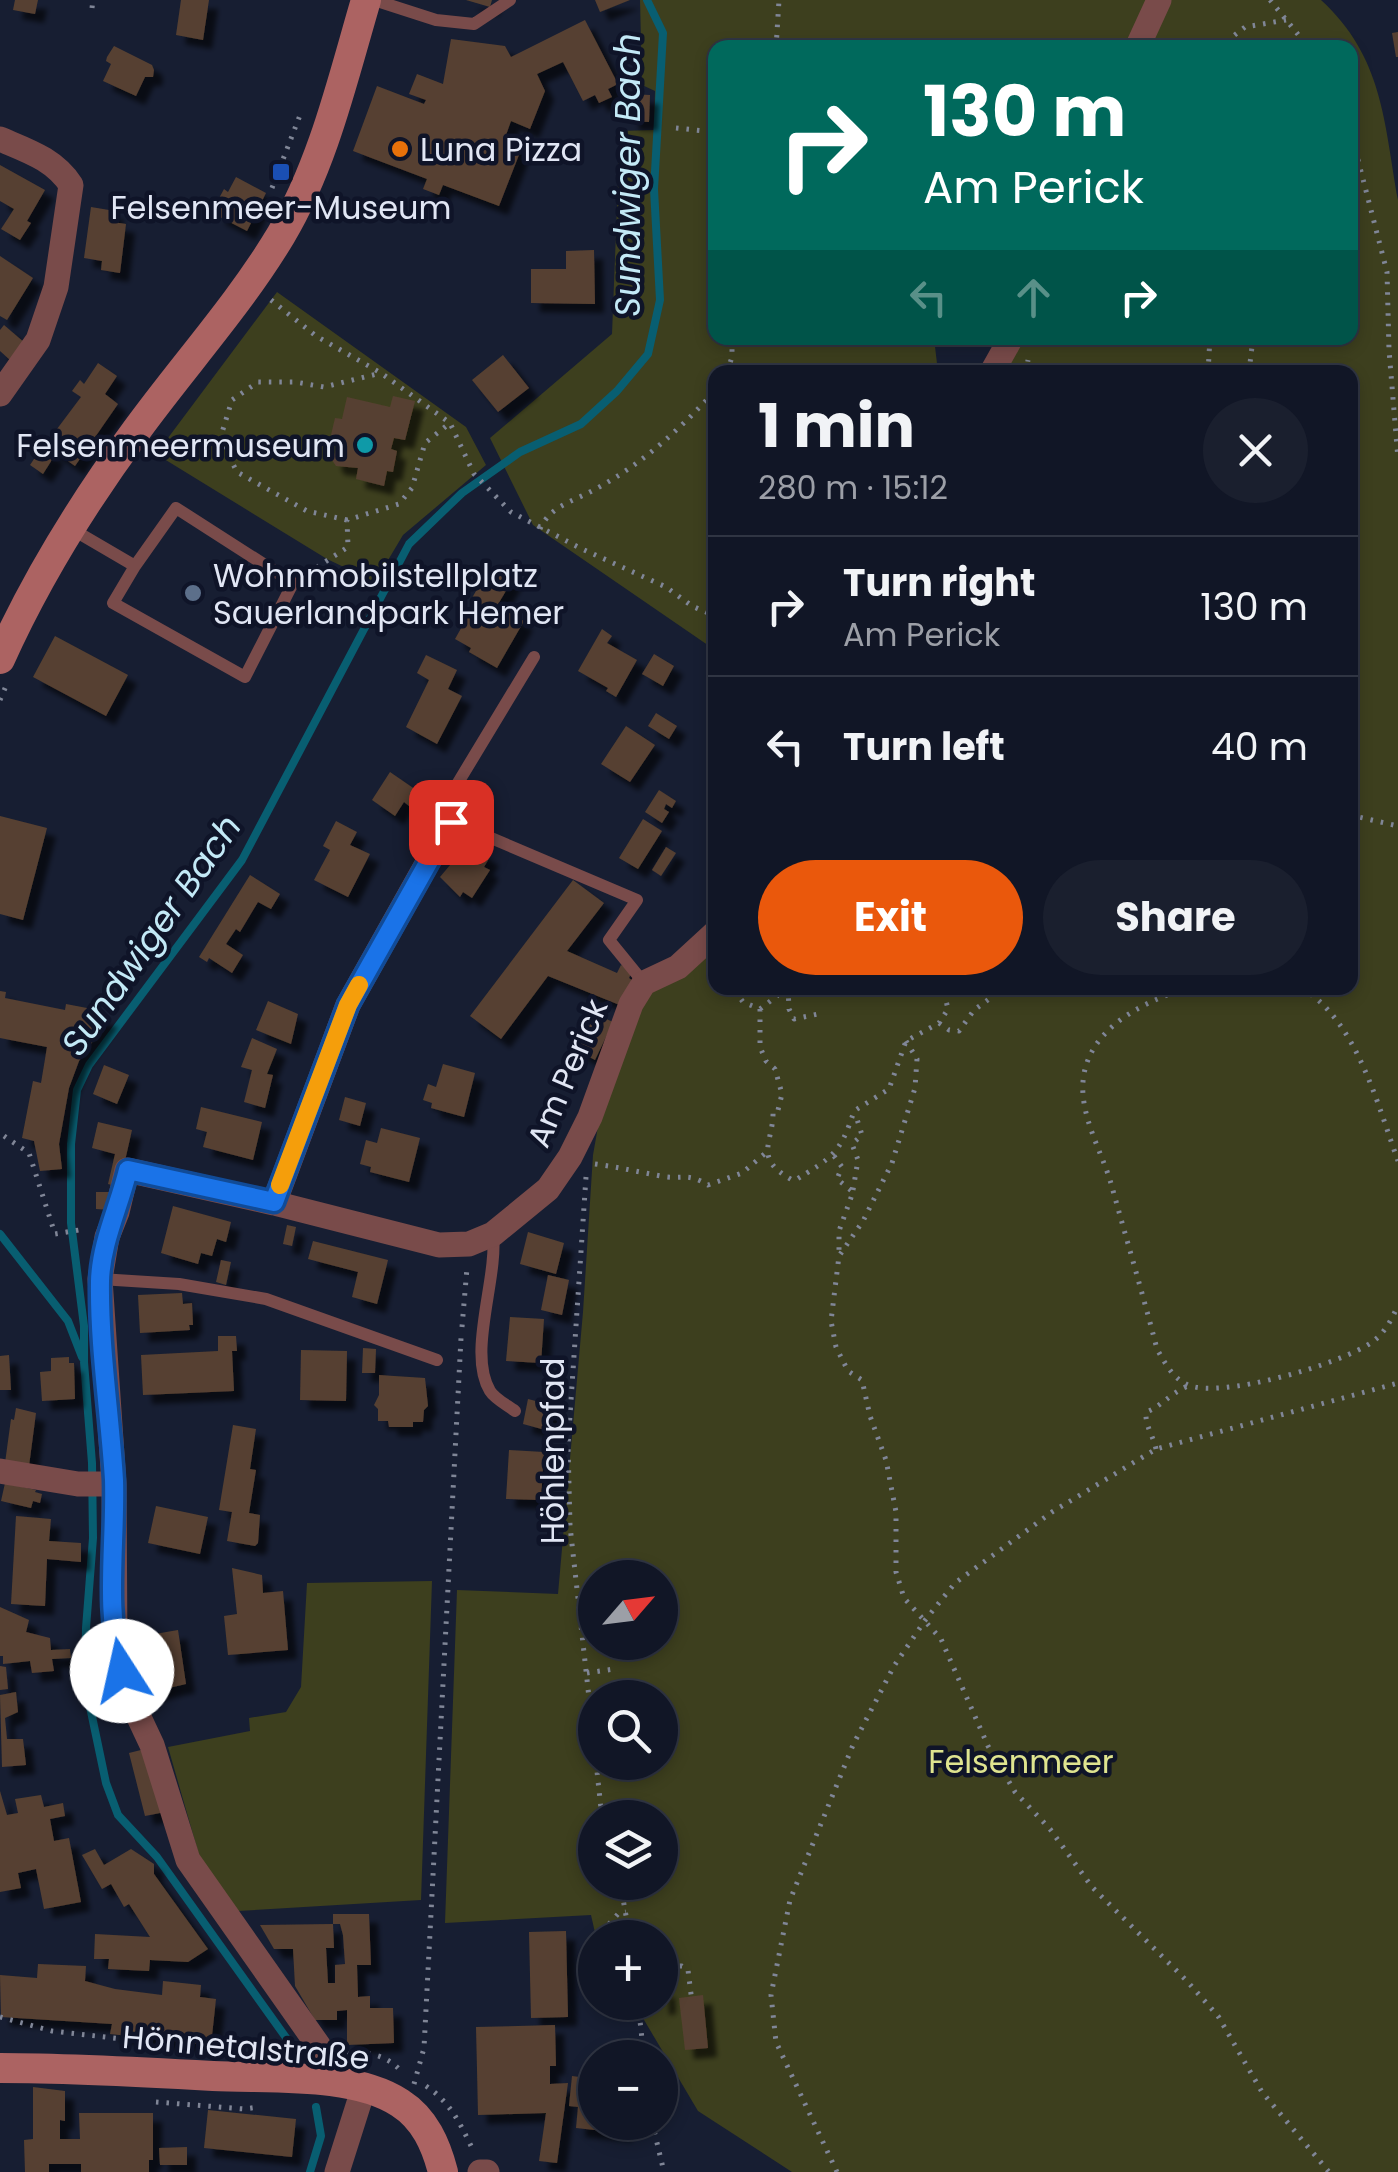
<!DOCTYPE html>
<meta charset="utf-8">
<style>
:root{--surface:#111626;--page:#1a1f2e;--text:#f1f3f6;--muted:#9c9fa7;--line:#303543;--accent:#ea580c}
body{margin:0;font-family:Poppins,sans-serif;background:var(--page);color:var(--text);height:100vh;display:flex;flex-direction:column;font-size:38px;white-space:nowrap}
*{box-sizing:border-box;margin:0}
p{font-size:32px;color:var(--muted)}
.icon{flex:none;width:55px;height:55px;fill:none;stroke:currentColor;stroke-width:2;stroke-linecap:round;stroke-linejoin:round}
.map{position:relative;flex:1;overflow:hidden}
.details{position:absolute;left:708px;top:365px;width:650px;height:630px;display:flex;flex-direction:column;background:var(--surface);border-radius:20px;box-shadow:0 5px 15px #0003,0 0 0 2px var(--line)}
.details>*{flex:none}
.banner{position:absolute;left:708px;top:40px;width:650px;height:305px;border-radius:20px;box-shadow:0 5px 15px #0003,0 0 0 2px var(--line);background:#00695c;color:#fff;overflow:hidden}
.needle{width:65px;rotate:62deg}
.controls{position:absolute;left:578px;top:1560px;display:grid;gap:20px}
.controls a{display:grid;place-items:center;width:100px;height:100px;border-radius:50%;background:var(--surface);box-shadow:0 5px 15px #0003,0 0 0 2px var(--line);font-size:50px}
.pin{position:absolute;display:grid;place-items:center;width:85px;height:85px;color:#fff;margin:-42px;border-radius:20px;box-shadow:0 5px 15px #0006}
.me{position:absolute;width:110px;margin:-55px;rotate:350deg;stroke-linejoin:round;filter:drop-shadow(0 0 8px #0008)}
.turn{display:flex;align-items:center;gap:35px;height:210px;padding:0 50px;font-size:45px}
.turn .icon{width:130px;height:130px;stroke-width:2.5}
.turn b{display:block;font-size:70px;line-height:85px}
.lanes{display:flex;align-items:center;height:95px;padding:0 50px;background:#0003;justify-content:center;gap:50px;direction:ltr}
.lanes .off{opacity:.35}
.round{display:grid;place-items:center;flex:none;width:105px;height:105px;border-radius:52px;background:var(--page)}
.summary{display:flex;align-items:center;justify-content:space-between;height:170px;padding:0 50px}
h1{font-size:60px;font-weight:700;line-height:75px}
.cta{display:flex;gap:20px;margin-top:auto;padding:20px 50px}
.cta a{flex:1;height:115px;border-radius:60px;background:var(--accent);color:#fff;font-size:40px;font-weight:700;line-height:115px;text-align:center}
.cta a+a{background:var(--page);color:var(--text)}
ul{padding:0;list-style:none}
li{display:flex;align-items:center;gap:30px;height:140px;padding:0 50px;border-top:2px solid var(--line)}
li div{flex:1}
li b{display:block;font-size:38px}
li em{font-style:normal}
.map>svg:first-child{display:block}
</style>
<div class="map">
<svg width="1398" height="2172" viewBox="0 0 1398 2172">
<defs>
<filter id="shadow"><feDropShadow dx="9" dy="9" stdDeviation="2.5" flood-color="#0009"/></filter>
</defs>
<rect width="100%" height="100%" fill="#171e32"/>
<path fill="#3d3f1e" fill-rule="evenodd" d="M640,0H1152L1131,47L715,48V338H934L938,372H715V650L533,525L490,438L612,334L620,131L654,130L655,91L642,85Z
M1167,0H1321C1383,57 1384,121 1398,200V2172H792L698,2111L634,2003L660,2002V1938L596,1937L591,1915L445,1923L457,1590L558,1594L583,1312L593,1155L603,1098L644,988L715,940V988H1350V372H1029L1007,362L1018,338H1350V48L1146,47ZM595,1578H660V1642H595ZM595,1698H660V1762H595ZM595,1818H660V1882H595Z
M277,292L466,427L486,465L403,535L375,582L327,559L156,454Z
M432,1581L421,1900L238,1911L199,1855L168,1747L250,1731L249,1718L286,1712L301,1687L307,1583Z"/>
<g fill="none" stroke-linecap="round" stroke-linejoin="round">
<path stroke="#085e71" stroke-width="8" d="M0,1234L68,1321L82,1357
M297,2053L157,1857L118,1815L106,1783L85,1683L86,1628L93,1538L92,1463L84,1362V1326L71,1223V1144L77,1090L89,1065L242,860L409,544L462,493L520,452L581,424L617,391L648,354L660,300L654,189L663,33L647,0
M310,2172L321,2136L316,2107"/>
</g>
<path fill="#574030" filter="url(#shadow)" d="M15,0H38L35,14L13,10Z
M181,0H209L203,40L176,35Z
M466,0H492L490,7Z
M595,0H630L600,12Z
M585,20L618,84L608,89L612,97L599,103L595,95L583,101L563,62L537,74L545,91L530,129L511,121L506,135L524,142L499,206L443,185L439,195L423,189L427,179L353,151L377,86L424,104L426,100L409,94L417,74L443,84L451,39L505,46L511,57Z
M1398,32V57H1396L1392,33Z
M114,46L152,65L154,70L153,77H145L136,96L103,81L111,64L106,61L107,57Z
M629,94L650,95L649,122L630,121Z
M0,165L45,190L27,221L31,223L20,240L1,229L14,209L0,201Z
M236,177L266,193L247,231L216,215L221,204L217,202L224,189L228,192Z
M91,207L115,211L113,222L126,224L120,273L101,270L102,261L84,258Z
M594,250L595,304L531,303V269H566V251Z
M0,256L33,278L7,320L0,316Z
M4,325L25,343L10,360L0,351V330Z
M503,355L529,388L498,412L472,380Z
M98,363L117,376L105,394L118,404L75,466L45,445L81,397L72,391L80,380L84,384Z
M393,396L415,401L405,440L394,438L391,449L397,451L393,472L387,471L384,486L356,479L358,468L336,466L332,460L340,439L331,435L335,418L342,419L347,397L390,407Z
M42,447L55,455L43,474L30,465Z
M490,566L513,579L497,606L524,621L497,668L469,652L471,648L455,639L477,600L472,598Z
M602,629L612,636L607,643L637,660L616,697L606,691L608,688L578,671Z
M55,636L128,675L106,716L33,677Z
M654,654L674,666L663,686L642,674Z
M426,655L457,670L448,689L462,696L437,744L406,727L429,680L417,673Z
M656,713L677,726L669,739L648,726Z
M626,726L655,745L630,782L601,764Z
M390,772L419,792L409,806L404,802L395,816L372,800Z
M659,790L676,801L672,808L666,804L664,809L669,812L662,823L645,812Z
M0,816L47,828L23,920L0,914Z
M643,819L662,831L638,869L619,858Z
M336,821L357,832L350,845L370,854L348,897L314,880L330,850L323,846Z
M474,847L490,857L484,867L490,870L472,898L463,892L460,897L440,877L461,852L468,857Z
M666,847L676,853L661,876L652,870Z
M250,875L280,894L271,909L258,902L240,932L236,929L226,944L243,955L232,973L209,958L207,962L199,957Z
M573,880L604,903L567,951L617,973L621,965L632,971L629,978L633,981L622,1006L548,976L501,1039L470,1016Z
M0,991L6,992L5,998L65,1010L66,1004L87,1008L86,1013L109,1018L79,1061L69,1088L59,1144L62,1169L40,1171L34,1141L22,1138L33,1081L41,1083L47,1047L0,1038Z
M268,1001L298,1014L291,1044L256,1030Z
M595,1014L613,1022L595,1060L578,1051Z
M252,1038L277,1049L267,1074L273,1075L265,1108L244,1102L252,1070L241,1067Z
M443,1064L475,1073L464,1117L431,1108L432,1103L423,1100L428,1084L436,1087Z
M104,1065L129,1075L117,1104L93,1094Z
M345,1097L366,1103L360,1126L339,1120Z
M201,1107L262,1122L253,1160L203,1147L207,1132L196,1129Z
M98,1122L132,1130L119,1187L108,1184L115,1154L92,1148Z
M381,1128L420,1138L409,1182L370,1172L371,1167L360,1164L366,1140L377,1143Z
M96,1192H112V1210L96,1209Z
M173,1206L231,1222L226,1242L217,1239L212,1256L201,1253L198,1264L161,1253Z
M287,1225L296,1227L292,1246L283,1244Z
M528,1232L564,1243L556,1274L520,1264Z
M313,1241L388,1260L377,1304L352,1297L358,1272L308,1259Z
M221,1260L231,1262L226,1285L216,1282Z
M548,1275L569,1280L562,1315L541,1310Z
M182,1293L183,1304L192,1303L193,1325H189L190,1330L140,1333L138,1295Z
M510,1317L544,1319L541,1363L506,1361Z
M218,1336H236L237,1351H232L234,1391L143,1395L141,1355L218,1351Z
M363,1348L376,1349L375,1373H362Z
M301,1350L347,1351L346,1401L300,1400Z
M9,1355L11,1390H0V1356Z
M69,1357V1363H74L75,1399L42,1401L40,1372L51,1371V1358Z
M379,1375L425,1378L428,1406L424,1410L423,1422H413V1427H389L388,1421H378V1409L374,1405L379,1395Z
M528,1399L555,1406L549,1431L523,1424Z
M16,1408L36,1413L29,1466L5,1463L11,1419L14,1420Z
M233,1425L256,1429L250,1469L256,1470L249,1513L260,1515L258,1543L255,1546L227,1541L232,1512L219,1510Z
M509,1450L544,1452L541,1500L506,1499Z
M5,1483L36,1490L35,1492L42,1494L40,1503L33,1501L31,1508L1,1501Z
M156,1506L208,1517L200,1554L148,1543Z
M16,1516L51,1519L49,1541L81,1543V1562L47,1559L45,1606L11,1604Z
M232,1568L262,1575L263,1593L283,1591L288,1650L228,1655L224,1616L237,1614Z
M0,1607L29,1620L26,1632L50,1638L51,1650L70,1649L71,1658L52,1659L54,1671L32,1673L30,1661L3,1664V1656H0Z
M178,1630L186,1684L143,1694L137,1657L130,1659L126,1639Z
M0,1666L6,1667L8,1689L0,1690Z
M16,1692L18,1712L5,1718L7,1739H23L26,1765L2,1767L0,1695Z
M145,1749L165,1812L145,1816L129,1753Z
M0,1791L7,1815L18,1813L15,1799L41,1795L44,1807L63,1803L65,1816L50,1819L54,1841L69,1838L81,1902L44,1909L36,1869L18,1873L21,1888L0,1892Z
M95,1849L104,1865L131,1849L154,1864V1874L208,1949L188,1962L150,1960L149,1971L108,1969L109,1959H94L95,1934L150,1937L129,1904L124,1907L111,1884L102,1889L82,1855Z
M333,1914H369L371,1965H357L358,1997L370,1996V2008H393L394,2043L347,2045V2010L337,2011V2020H315L295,1986L293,1949H274L260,1925L333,1924L334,1948H326L328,1983H335V1965L345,1964L343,1935L340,1924H333Z
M566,1931L568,2017L531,2018L529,1932Z
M38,1964L86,1966L85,1981L115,1989L162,1995L163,1981L201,1985L200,1997L216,1999L211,2045L110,2034L112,2024L1,2017L0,1975L37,1978Z
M660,1989H666L667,2005L660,2006Z
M703,1995L708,2048L685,2050L679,1998Z
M555,2025L556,2066H550V2084L568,2083L557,2163L539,2161L546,2113L478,2115L477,2069L476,2027Z
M572,2076L595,2079V2122H624L623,2133L576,2128L578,2107L569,2106Z
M33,2087L65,2091V2121L60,2120V2139H80L79,2113H153V2160H149V2172H81V2164H49V2172H25L24,2140L33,2139Z
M208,2110L296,2119L292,2157L204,2148Z
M187,2147V2165H160L159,2148Z"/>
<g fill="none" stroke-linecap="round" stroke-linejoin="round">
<path stroke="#808697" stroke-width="5" stroke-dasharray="2.5 8" stroke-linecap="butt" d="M1270,0L1309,48
M92,8L93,0
M776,48L779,0
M1218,48L1245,27L1286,20
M676,128L715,132
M1350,129L1387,272L1389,350L1398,459
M272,188L302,110
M271,300L316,336L381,373L450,423L474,474L511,512L580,548L666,587L692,606L715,616
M727,372L732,357V338
M1026,372L1028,360
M1208,372L1210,338
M1249,372L1253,338
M347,520L307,511L237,472L220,439L232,400L258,382H295L324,387L381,373
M540,529C549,508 570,502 588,493C639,467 677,432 715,391
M308,573L348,547L347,520L399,504L412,488L425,443L450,423
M0,700L6,686
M1350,815L1398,826
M732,988L754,992L780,988
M788,988L789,1009L794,1019L818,1014
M1187,988C1133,1005 1070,1039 1085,1108C1090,1134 1105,1161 1112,1187C1127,1241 1143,1295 1157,1349C1165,1363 1172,1377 1186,1384C1217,1401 1344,1363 1372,1342C1385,1333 1392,1319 1398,1305
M1302,988C1357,1022 1377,1103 1398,1161
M735,991L743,1002L760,1009
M760,1009V1047L766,1061L775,1069L782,1094L778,1110L773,1111C774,1143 751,1158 794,1181C832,1157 840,1155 854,1111L889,1089L906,1041L939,1023L948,1009L943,988
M760,1009L777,996L778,988
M939,1023L949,1030L959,1031L974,1010L1004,988
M906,1041L917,1059L915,1088L892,1163L863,1221L839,1256L831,1321L836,1347L848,1371L862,1380L870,1416L886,1460L896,1512V1572L904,1598L941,1639L988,1746L1015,1792L1050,1829L1092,1887L1186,1980L1218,2016L1262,2092L1329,2172
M4,1136L29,1153L55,1234L85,1229
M834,1156L842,1167L837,1179L853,1192L839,1231V1254
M595,1164C618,1167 639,1172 661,1176C682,1180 687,1172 708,1185L742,1173L768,1151
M586,1177L568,1445L570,1526L595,1752
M853,1190L858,1160L852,1144L862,1135L855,1113
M462,1327L467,1268
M1156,1449C1153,1435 1145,1426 1146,1412C1161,1407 1170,1393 1188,1386
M587,1673L614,1669
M596,1762L602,1818
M620,1882L630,1938
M609,1924L618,1914L626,1912
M660,1949V1981
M660,1985L666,1984L674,1966H682L688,1970L692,2002
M638,2002L644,2058
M0,2017L52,2031L149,2042
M347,2054C367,2051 386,2055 400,2070
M414,2084L424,2048L461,1338
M426,2086C450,2102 460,2123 472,2148
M156,2102L244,2109L259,2107
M652,2122L664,2172
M837,2172L776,2042L771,1995L790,1900L853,1745L894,1666L926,1619L955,1583L1052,1512L1156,1449L1398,1383"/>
<path stroke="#794b4a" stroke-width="12" d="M374,0L436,20L474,24L510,0
M70,528L135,566L113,603L245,677L293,583L176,508L135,566
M534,657L456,786L451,821L637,900L609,940L644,983
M493,1234C498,1279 467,1353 490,1391C495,1399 507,1405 515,1411
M100,1279L179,1284L266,1299L437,1360"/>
<path stroke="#794b4a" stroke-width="25" d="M1137,48L1159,0
M0,139C28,151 54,159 71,185L56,287L38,340L0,394
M992,372L1011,338
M274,1203L348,1005L451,821
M0,1471L78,1484H114
M327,2082L326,2059L318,2045L188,1860L152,1745L128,1694L115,1648L114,1484L100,1279L107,1237L117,1212L127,1170L274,1203L439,1245L469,1244L493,1234L548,1189L570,1157L590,1117L631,1004L644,983L678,967L715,933
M337,2172L364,2087
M480,2172H487"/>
<path stroke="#ac6362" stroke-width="30" d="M0,659C37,577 83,503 136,431C184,365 239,305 281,235C323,165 343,78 366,0
M0,2068C71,2068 142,2072 213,2076C269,2079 353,2072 400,2103C425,2119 436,2145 443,2172"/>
</g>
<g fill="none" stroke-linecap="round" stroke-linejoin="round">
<defs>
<path id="route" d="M122,1671C104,1610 116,1543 114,1480C110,1414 99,1347 100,1281C101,1243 119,1207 128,1170L274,1202L348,1005L451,822"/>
</defs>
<use href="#route" stroke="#114b97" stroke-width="25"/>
<use href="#route" stroke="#1a73e8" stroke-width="18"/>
<path stroke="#f59e0b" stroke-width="18" d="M280,1185L348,1005L359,985"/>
</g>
<circle fill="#e8710a" stroke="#0f1428" stroke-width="4" cx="400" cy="149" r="10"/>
<rect fill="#1a4fb4" stroke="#0f1428" stroke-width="4" x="271" y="162" width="20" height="20" rx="5"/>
<circle fill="#0f9aa8" stroke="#0f1428" stroke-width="4" cx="365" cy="445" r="10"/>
<circle fill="#5c6f8a" stroke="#0f1428" stroke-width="4" cx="193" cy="593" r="10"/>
<g text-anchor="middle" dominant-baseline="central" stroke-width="9" stroke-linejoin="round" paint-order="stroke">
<g font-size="32" fill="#e1e6f4" stroke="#0f1428" text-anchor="start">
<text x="420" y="149">Luna Pizza</text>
<text x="281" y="207" text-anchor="middle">Felsenmeer-Museum</text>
<text x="345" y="445" text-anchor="end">Felsenmeermuseum</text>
<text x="213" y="575">Wohnmobilstellplatz<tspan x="213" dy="37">Sauerlandpark Hemer</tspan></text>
</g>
<g font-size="32" fill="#e1e6f4" stroke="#0f1428">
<text transform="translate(567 1073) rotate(-67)">Am Perick</text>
<text transform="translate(552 1451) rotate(-90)">Höhlenpfad</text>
<text transform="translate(246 2047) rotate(5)">Hönnetalstraße</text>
</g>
<g font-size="32" fill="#dfe48f" stroke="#0f1428">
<text x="1021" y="1761">Felsenmeer</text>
</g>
<g font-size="35" font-style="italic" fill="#c3e9f6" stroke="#0f1428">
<text transform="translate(627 175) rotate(-90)">Sundwiger Bach</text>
<text transform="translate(151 935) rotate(-55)">Sundwiger Bach</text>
</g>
</g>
</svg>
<div class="controls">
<a><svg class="needle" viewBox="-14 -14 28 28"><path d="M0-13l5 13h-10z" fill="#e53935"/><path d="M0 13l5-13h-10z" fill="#9c9fa7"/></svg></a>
<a><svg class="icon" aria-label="search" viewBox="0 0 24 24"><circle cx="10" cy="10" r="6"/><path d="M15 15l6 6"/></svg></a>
<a><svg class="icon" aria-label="layers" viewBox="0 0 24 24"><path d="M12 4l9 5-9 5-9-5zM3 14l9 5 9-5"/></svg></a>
<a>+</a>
<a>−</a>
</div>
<div class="pin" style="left:451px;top:822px;background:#d93025"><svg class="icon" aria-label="arrive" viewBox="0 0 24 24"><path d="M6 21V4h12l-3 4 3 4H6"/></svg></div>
<svg class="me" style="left:122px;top:1671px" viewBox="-20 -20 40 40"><circle r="19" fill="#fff"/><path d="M0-13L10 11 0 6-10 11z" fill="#1a73e8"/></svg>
<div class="banner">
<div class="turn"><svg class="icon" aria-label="right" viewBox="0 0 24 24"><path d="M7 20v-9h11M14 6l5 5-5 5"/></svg><div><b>130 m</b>Am Perick</div></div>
<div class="lanes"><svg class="icon off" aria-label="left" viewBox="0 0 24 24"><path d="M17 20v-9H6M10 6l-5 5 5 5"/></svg><svg class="icon off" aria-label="ahead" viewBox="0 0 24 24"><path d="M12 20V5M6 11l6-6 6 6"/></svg><svg class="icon" aria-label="right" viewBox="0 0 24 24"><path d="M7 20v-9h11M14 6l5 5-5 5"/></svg></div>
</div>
<section class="details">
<div class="summary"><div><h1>1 min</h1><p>280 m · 15:12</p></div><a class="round"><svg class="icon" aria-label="close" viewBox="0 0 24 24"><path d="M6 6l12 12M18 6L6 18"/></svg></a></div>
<ul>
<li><svg class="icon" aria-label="right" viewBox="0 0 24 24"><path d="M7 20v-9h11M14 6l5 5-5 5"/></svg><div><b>Turn right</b><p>Am Perick</p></div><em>130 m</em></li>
<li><svg class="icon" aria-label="left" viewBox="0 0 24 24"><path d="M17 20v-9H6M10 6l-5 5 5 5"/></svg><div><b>Turn left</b></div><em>40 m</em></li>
</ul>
<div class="cta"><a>Exit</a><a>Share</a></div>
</section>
</div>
